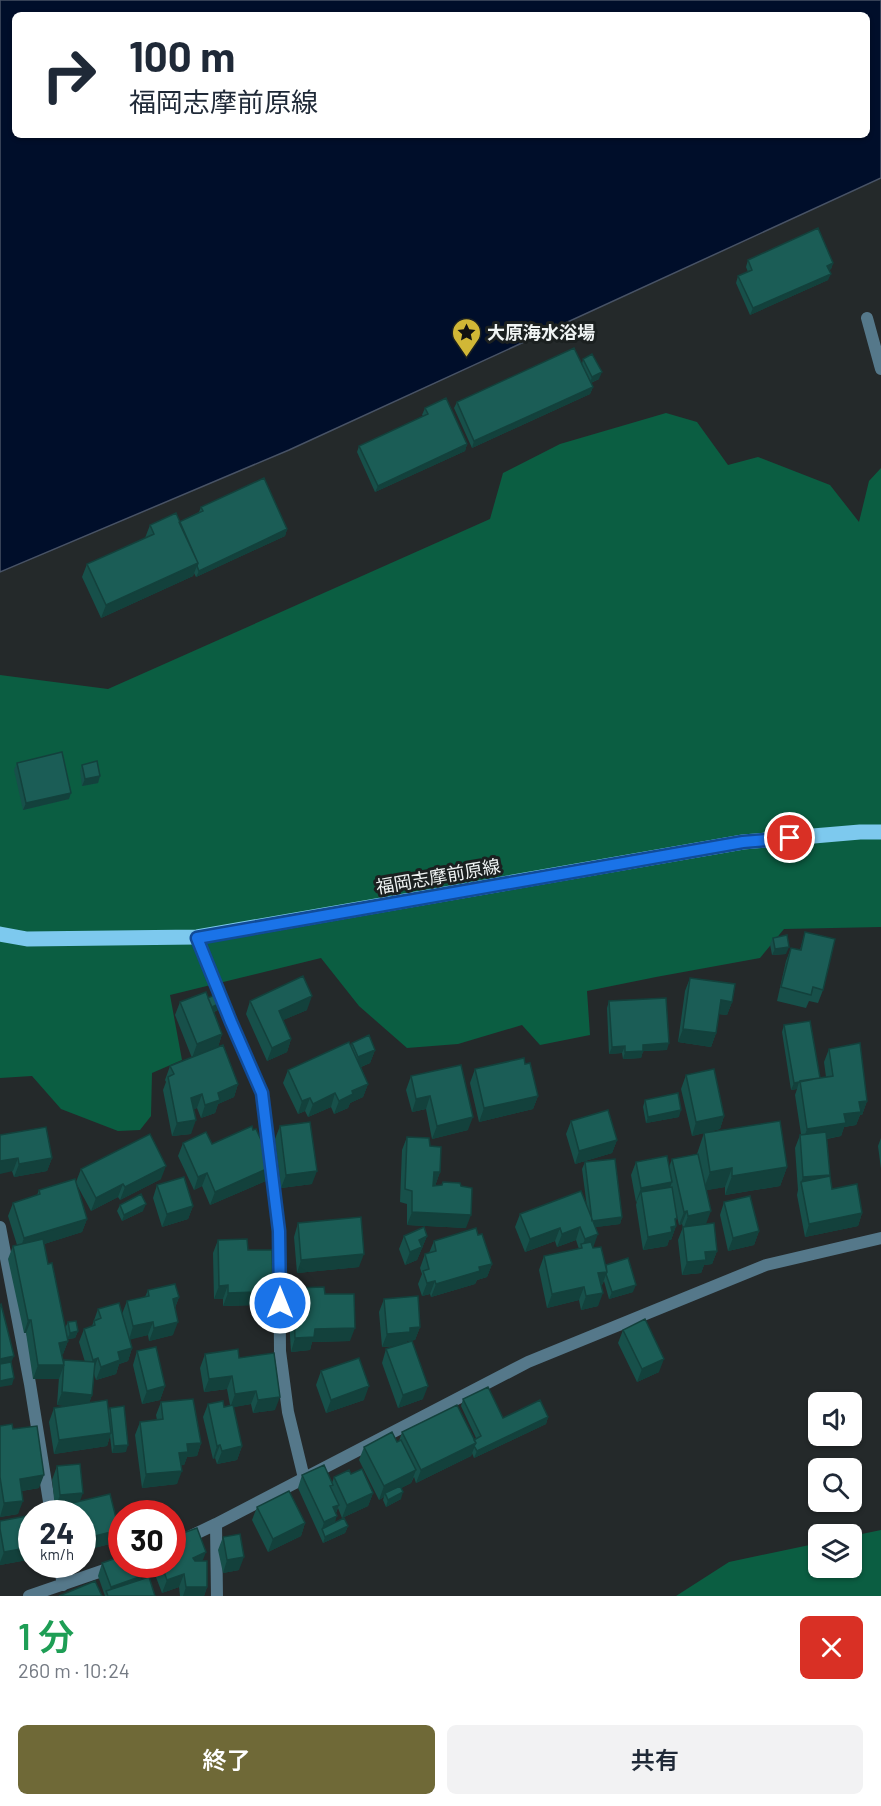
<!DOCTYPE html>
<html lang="ja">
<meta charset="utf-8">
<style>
:root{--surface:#fff;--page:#f2f2f3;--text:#1f2937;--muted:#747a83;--accent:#6f6937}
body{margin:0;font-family:Barlow,"Noto Sans JP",sans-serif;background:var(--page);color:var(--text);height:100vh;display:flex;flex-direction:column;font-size:22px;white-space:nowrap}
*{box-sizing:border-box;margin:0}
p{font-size:20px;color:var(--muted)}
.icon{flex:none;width:33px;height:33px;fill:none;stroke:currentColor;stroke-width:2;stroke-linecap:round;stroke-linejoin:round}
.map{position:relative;height:1596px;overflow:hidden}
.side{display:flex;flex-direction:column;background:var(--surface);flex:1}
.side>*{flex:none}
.top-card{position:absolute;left:12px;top:12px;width:858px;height:126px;border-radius:9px;box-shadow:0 2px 4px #0004;background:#fff;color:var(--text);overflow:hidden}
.buttons{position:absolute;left:808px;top:1392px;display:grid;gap:12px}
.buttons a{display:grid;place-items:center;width:54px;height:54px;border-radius:9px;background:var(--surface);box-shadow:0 2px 4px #0004;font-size:30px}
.speed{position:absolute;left:18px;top:1500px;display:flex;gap:12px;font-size:30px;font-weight:700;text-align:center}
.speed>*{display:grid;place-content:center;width:78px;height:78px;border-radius:50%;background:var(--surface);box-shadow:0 2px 4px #0004;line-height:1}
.speed small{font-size:15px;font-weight:400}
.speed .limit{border:9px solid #d22;background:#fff;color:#111}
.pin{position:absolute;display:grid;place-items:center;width:51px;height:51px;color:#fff;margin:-26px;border:3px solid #fff;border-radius:50%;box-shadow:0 2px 6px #0007}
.me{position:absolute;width:66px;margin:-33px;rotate:0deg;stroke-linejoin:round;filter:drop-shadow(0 0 4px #0008)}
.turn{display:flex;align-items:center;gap:21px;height:126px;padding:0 18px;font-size:27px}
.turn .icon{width:78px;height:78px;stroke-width:2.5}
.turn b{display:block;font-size:42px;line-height:51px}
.round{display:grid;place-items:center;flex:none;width:63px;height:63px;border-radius:9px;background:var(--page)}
.headline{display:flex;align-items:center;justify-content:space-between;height:102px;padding:0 18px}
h1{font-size:36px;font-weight:600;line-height:45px;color:#1e9e55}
.cta{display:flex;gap:12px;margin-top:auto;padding:12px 18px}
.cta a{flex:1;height:69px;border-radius:9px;background:var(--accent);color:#fff;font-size:24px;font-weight:600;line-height:69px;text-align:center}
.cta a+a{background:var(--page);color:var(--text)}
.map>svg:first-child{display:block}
</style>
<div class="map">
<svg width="881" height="1596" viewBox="0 0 881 1596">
<rect width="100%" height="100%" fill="#24292a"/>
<path fill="#0b5e42" d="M666,413L697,422L728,465L758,457L830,485L859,522L869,481L881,468V927L784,929L760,958L656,977L587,991L590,1035L540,1045L522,1025L458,1044L407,1048L359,1006L321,958L170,995L182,1060L152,1073L151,1116L140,1130L118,1131L61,1109L32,1076L0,1078V675L108,689L490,519L503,473L560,444Z
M881,1530V1596H676L729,1562L819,1543V1568H852V1536Z"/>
<path fill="#000e2a" stroke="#485366" stroke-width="1.5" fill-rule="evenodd" d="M0,0H881V178L289,450L0,572ZM15,15H867V135H15Z"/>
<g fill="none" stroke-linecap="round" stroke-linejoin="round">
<path stroke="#55788a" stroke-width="12" d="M867,318L881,369
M197,937L231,1022L262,1093L279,1231L280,1351L288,1412L304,1478
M0,1227L30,1384L51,1514
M216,1524L217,1596
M172,1545L216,1524L528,1362L766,1265L881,1238
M59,1564L63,1585
M29,1596L122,1564"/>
<path stroke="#7dc9ee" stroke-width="15" d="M0,934L27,939L197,937L743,842L860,832H881"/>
</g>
<path fill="#17504a" d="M748,260L833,263L831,269L829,270L828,280L750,315L736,283L738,276L748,272L746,267Z
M583,359L599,379L591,383L593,387L590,394L472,448L454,408L457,402L582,364Z
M425,408L467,444L465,451L375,492L357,452L359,446L423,416L422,415Z
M201,507L287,529L285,536L196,577L194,573L193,576L101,618L82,577L87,564L145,538L150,525L179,522L199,512Z
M17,763L69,799L23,810L14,770Z
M82,765L100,776L98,783L82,786L80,771Z
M805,932L823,990L818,1003L809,1001L806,1008L777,1001L786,961L791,948L800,950Z
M773,938L786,954L772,955L770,944Z
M690,978L732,1002L727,1015L719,1014L716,1033L711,1047L678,1042L685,991Z
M208,998L223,1002L220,1009L214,1012L222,1034L218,1047L192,1058L175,1015L180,1002Z
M250,1001L307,1010L283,1020L291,1039L287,1052L267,1061L246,1014Z
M609,1001L667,1050L643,1051L641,1058L623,1059L622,1053L609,1054L607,1008Z
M784,1025L820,1078L826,1077L824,1062L829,1049L867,1101L862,1115H860L856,1125L844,1127L841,1136L827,1139L829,1176L832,1189L862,1213L858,1226L805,1237L797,1195L798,1190L795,1148L800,1135L801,1134L795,1095L797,1089L791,1090L782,1032Z
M352,1043L375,1050L370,1063L361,1067L368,1084L363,1097L350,1103L348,1108L334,1114L331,1107L308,1117L305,1111L298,1114L283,1083L288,1070L351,1046Z
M170,1066L238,1084L234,1097L218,1104L215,1113L201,1118L197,1108L194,1109L191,1134L172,1136L163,1090L166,1082L165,1080Z
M475,1069L538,1096L533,1109L479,1122L470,1083Z
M686,1075L724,1116L720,1129L692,1136L681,1089Z
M411,1076L468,1130L432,1139L426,1109L412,1112L406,1090Z
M645,1100L679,1117L646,1123L643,1107Z
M571,1121L617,1140L612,1153L575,1164L566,1134Z
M280,1126L312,1184L281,1188L275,1139Z
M704,1133L787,1167L780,1186L725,1195V1187L706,1190V1224L717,1251L712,1264L704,1265L701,1273L682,1275L678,1240L683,1227L682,1224L679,1225L675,1208L676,1226L671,1240H669L667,1246L643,1250L636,1205L637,1201L636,1202L631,1175L636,1162L669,1167L672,1159L697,1154Z
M0,1135L52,1158L47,1171L14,1177Z
M407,1137L430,1146L440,1172L435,1186L433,1185L466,1228L407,1225V1204L400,1202L402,1150Z
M881,1138V1169L878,1146Z
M183,1143L212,1144L268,1180L210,1205L202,1186L194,1190L178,1156Z
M585,1162L622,1217L620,1224L595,1227L593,1248L606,1265L633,1292L609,1299L604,1281L602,1285H601L598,1306L581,1310L579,1300L547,1308L539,1270L544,1256L579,1249L576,1240L557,1247L555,1241L525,1252L515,1227L520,1214L587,1207L582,1169Z
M81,1169L161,1179L120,1200L118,1197L91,1211L76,1183L87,1219L82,1232L44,1244L48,1264L65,1328L68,1322L78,1331L75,1338L68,1339V1341L63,1354L61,1355L63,1363L64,1360L85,1362L79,1342L84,1329L92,1326L98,1309L122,1314L127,1301L145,1297L148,1290L179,1297L175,1308L173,1335L149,1341L148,1335L130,1339L132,1348L128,1361L119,1364L116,1374L96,1380L94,1374L92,1395L89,1403L108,1412L110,1408L126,1452L112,1453L110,1436L107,1446L54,1454L49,1422L54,1408L68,1406L57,1405L59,1377V1379H33L26,1333H24L8,1259L13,1246L17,1245L8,1216L13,1203L37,1195L39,1190L76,1182Z
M157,1185L193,1206L188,1219L162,1227L153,1198Z
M724,1202L759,1231L754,1245L728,1251L720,1215Z
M120,1205L143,1211L122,1221L117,1211Z
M298,1223L359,1267L297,1273L294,1237Z
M478,1235L492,1264L487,1277L477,1280L475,1284L431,1297L430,1294L422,1296L418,1284L422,1274L420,1268L425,1254L429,1253L434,1241Z
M404,1236H427L417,1260L405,1265L399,1249Z
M218,1240L248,1250L273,1284L268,1297L258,1298L255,1305L223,1306V1299H214L213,1253Z
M293,1288L325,1294L350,1341L312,1342L310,1350L291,1352L288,1301Z
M384,1299L420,1327L415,1340L407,1341L406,1343L423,1399L398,1408L382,1363L386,1349L397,1346L382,1347L379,1312Z
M623,1330L659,1372L637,1382L618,1343Z
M137,1351L165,1386L160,1400L142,1404L133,1365Z
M205,1354L239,1358L275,1410L253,1413L251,1404L233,1407L242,1446L237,1460L217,1464L215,1458L213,1459L203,1417L208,1404L224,1407L230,1405L227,1389L204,1392L200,1368Z
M321,1371L364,1400L326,1413L316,1385Z
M463,1399L503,1418L548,1417L546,1424L474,1458L472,1453L471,1456L416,1483L414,1477L411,1483L401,1488V1499L386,1507L383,1500L384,1497L379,1500L359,1460L364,1447L397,1442L399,1441L402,1432L474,1440L476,1438L461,1406Z
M161,1402L201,1443L197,1456L187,1457L184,1465H181L177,1484L142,1488L135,1435L140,1422L157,1420L156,1415Z
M0,1426L13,1429L39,1488L22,1491L18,1514L0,1517Z
M57,1466L80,1501L119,1530L114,1543L82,1551V1514H61L63,1508H55L52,1480Z
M351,1474L373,1493L368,1506L342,1518L338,1508L336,1513L335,1523L348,1526L345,1533L323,1543L298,1488L302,1475L332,1483L334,1477Z
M257,1507L305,1523L301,1536L268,1552L252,1520Z
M0,1529L27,1560L0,1565Z
M223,1537L239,1570L223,1573L218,1550Z
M203,1561L207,1587L204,1596H180L179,1587L162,1593L151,1564H172Z
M102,1563L140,1580L155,1596H105L98,1576Z"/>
<path fill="#13413c" d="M833,263L831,269L825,272L827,266Z
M831,274L828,280L750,315L753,308Z
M602,372L599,379L590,383L592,377Z
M593,387L590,394L472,448L474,441Z
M467,444L465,451L375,492L378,486Z
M287,529L285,536L196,577L199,571Z
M198,563L193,576L101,618L106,605Z
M100,776L98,783L82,786L85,779Z
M71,793L69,799L23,810L26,803Z
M789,947L786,954L772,955L775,949Z
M312,996L307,1010L274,1024L279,1011Z
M721,1000L732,1002L727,1015L717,1014Z
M223,1002L220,1009L207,1014L210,1008Z
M683,1029L716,1033L711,1047L678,1042Z
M222,1034L218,1047L192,1058L197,1044Z
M291,1039L287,1052L267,1061L272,1048Z
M669,1043L667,1050L643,1051L641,1058L623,1059L625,1052L643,1045Z
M625,1046L622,1053L609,1054L612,1047Z
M375,1050L370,1063L353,1070L358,1057Z
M799,1082L797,1089L791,1090L794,1083Z
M238,1084L234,1097L218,1104L215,1113L201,1118L205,1105L218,1093Z
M368,1084L363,1097L350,1103L348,1108L334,1114L339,1101L352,1091Z
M335,1093L331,1107L308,1117L313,1104Z
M202,1094L197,1108L187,1112L191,1098Z
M430,1096L426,1109L412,1112L416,1099Z
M538,1096L533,1109L479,1122L484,1108Z
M310,1098L305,1111L298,1114L302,1101Z
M867,1101L862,1115H860L856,1125L844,1127L841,1136L802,1143L807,1129L844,1114L859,1102Z
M681,1110L679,1117L646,1123L648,1117Z
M724,1116L720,1129L692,1136L696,1122Z
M473,1117L468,1130L432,1139L437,1126Z
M196,1120L191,1134L172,1136L177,1123Z
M617,1140L612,1153L575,1164L579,1151Z
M18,1158L13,1171L0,1174V1161Z
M52,1158L47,1171L14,1177L19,1164Z
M166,1166L161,1179L120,1200L125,1187Z
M273,1166L268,1180L210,1205L215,1192Z
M787,1167L780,1186L725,1195L732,1176Z
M732,1168L725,1187L703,1191L710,1172Z
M317,1171L312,1184L281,1188L286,1175Z
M434,1172H440L435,1186L430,1185Z
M207,1173L202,1186L194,1190L198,1177Z
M830,1175L825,1188L801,1182L798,1190L803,1177Z
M672,1182L667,1196L641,1192L637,1201L636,1202L641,1188Z
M123,1184L118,1197L91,1211L96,1198Z
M146,1204L143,1211L122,1221L124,1215Z
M193,1206L188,1219L162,1227L167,1214Z
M687,1211L682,1224L679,1225L684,1212Z
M711,1211L706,1224L683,1230L688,1216Z
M412,1212L471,1215L466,1228L407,1225Z
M862,1213L858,1226L805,1237L809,1224Z
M622,1217L620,1224L590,1228L592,1221Z
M677,1218L674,1227L676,1226L671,1240H669L667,1246L643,1250L648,1237L675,1219Z
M87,1219L82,1232L19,1252L24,1238Z
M580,1227L576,1240L557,1247L562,1234Z
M560,1228L555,1241L525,1252L530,1239Z
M759,1231L754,1245L728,1251L733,1238Z
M598,1234L593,1248L580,1252L585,1239Z
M427,1236L417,1260L405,1265L410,1252L419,1240Z
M717,1251L712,1264L704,1265L701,1273L682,1275L687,1262L705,1252Z
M364,1254L359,1267L297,1273L301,1260Z
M492,1264L487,1277L477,1280L475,1284L431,1297L436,1284L479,1267Z
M607,1272L602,1285L593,1287L598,1273Z
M435,1281L430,1294L422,1296L427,1283Z
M260,1284H273L268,1297L258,1298L255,1305L223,1306L228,1293Z
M228,1285L223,1299H214L219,1286Z
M636,1285L633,1292L609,1299L612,1292Z
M584,1287L579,1300L547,1308L552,1294Z
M603,1293L598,1306L581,1310L586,1296Z
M179,1297L174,1310L173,1299Z
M28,1320H31L26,1333H24Z
M153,1322L148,1335L129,1340L133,1326Z
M178,1322L173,1335L149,1341L154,1328Z
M420,1327L415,1340L407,1341L405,1345L382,1347L387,1334L410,1328Z
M355,1328L350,1341L312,1342L310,1350L291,1352L295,1338L315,1329Z
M78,1331L75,1338L67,1339L70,1333Z
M68,1341L63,1354L54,1356L59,1343Z
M132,1348L128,1361L119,1364L116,1374L96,1380L101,1367L118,1352Z
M14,1356L11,1363L0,1365V1359Z
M98,1358L93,1371L89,1373L93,1360Z
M664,1359L659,1372L637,1382L642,1369Z
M38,1365H64L59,1379H33Z
M232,1376L227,1389L204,1392L209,1379Z
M14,1378L12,1385L0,1387V1381Z
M165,1386L160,1400L142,1404L147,1391Z
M369,1386L364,1400L326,1413L331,1400Z
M428,1386L423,1399L398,1408L403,1395Z
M256,1391L251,1404L230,1408L235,1394Z
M62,1392L92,1395L87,1408L57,1405Z
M280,1397L275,1410L253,1413L258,1400Z
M548,1417L546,1424L474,1458L477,1451Z
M111,1433L107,1446L54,1454L59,1440Z
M201,1443L197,1456L187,1457L184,1465L175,1466L179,1453L187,1444Z
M476,1443L471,1456L416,1483L421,1470Z
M128,1445L126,1452L112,1453L114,1446Z
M220,1445L215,1458L213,1459L217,1446Z
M242,1446L237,1460L217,1464L222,1451Z
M416,1470L411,1483L386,1496L385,1493L384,1497L379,1500L384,1486Z
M182,1471L177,1484L142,1488L146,1474Z
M44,1475L39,1488L15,1492L20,1479Z
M403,1492L401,1499L386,1507L388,1500Z
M83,1493L78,1506L64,1505L63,1508H55L60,1495Z
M373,1493L368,1506L342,1518L347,1505Z
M23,1501L18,1514L0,1517L4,1503Z
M339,1505L334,1517L337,1516L332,1529H322L324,1522L333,1507Z
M305,1523L301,1536L268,1552L273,1539Z
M348,1526L345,1533L323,1543L325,1537Z
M119,1530L114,1543L82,1551L87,1538Z
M32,1547L27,1560L0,1565V1562L4,1552Z
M206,1552L201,1565L188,1571L193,1558Z
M244,1557L239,1570L223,1573L227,1560Z
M184,1574L179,1587L162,1593L167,1580Z
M142,1576L137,1589L108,1595L111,1587Z
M186,1587H207L204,1596H183Z"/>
<path fill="#1b5d56" stroke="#13413c" stroke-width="1.5" d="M818,228L833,263L827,266L831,274L753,308L738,276L752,270L748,260Z
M574,348L593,387L474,441L457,402Z
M592,354L602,372L592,377L583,359Z
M446,398L467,444L378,486L359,446L428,414L425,408Z
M264,478L287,529L199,571L197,566L198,563L179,522L203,511L201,507Z
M176,513L198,563L106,605L87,564L154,534L150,525Z
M62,752L71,793L26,803L17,763Z
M97,761L100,776L85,779L82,765Z
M805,932L835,939L823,990L813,987L811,995L781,987L791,948L801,950Z
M787,935L789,947L775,949L773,938Z
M303,976L312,996L279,1011L291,1039L272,1048L250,1001Z
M690,978L735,984L732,1002L721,1000L716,1033L683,1029Z
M206,992L222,1034L197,1044L180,1002Z
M218,993L223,1002L212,1007L208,998Z
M666,998L669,1043L643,1045V1051L625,1052V1046L612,1047L609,1001Z
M810,1021L820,1078L794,1083L784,1025Z
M369,1035L375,1050L358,1057L352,1043Z
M349,1042L368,1084L352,1091L353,1094L339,1101L335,1093L313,1104L310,1098L302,1101L288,1070Z
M860,1043L867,1101L859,1102L861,1112L844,1114L846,1123L807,1129L800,1081L833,1076L829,1049Z
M223,1045L238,1084L218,1093L220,1100L205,1105L202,1094L191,1098L196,1120L177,1123L168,1077L174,1074L170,1066Z
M524,1058L525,1064L530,1063L538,1096L484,1108L475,1069Z
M461,1065L473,1117L437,1126L430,1096L416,1099L411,1076Z
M714,1069L724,1116L696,1122L686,1075Z
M678,1093L681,1110L648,1117L645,1100Z
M608,1110L617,1140L579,1151L571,1121Z
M780,1121L787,1167L732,1176V1168L710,1172L704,1133Z
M310,1122L317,1171L286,1175L280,1126Z
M252,1126L253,1130L256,1129L273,1166L215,1192L207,1173L198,1177L183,1143L206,1132L212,1144Z
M46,1127L52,1158L19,1164L18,1158L0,1161V1135Z
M826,1132L830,1175L803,1177L800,1135Z
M150,1134L166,1166L125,1187L123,1184L96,1198L81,1169Z
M407,1137L429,1138L430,1146L441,1147L440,1172H434L433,1186L442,1185L443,1182L460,1183L461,1186L472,1188L471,1215L412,1212V1191L405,1189Z
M698,1154L711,1211L688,1216L687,1211L684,1212L672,1159Z
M667,1156L672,1182L641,1188L636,1162Z
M615,1159L622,1217L592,1221L585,1162Z
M830,1176L832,1189L857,1184L862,1213L809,1224L801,1182Z
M184,1177L193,1206L167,1214L157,1185Z
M75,1179L87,1219L24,1238L13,1203L40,1194L39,1190Z
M672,1187L677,1218L675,1219L676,1226L671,1227L672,1232L648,1237L641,1192Z
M581,1191L598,1234L585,1239L580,1227L562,1234L560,1228L530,1239L520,1214Z
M141,1194L146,1204L124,1215L120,1205Z
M750,1196L759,1231L733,1238L724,1202Z
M361,1217L364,1254L301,1260L298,1223Z
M714,1223L717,1251L705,1252L706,1260L687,1262L683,1227Z
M424,1227L427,1236L419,1240L422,1247L410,1252L404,1236Z
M476,1228L478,1235L482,1234L492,1264L479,1267L480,1271L436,1284L435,1281L427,1283L423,1271L429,1269L425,1254L436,1251L434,1241Z
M43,1239L48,1264L52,1263L68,1341L59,1343L64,1365H38L31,1320H28L13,1246Z
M247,1239L248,1250H272L273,1284H260V1292L228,1293V1285L219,1286L218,1240Z
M591,1242L593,1248L601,1247L607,1272L598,1273L603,1293L586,1296L584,1287L552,1294L544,1256L582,1248L581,1244Z
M628,1258L636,1285L612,1292L606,1274L607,1272L606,1265Z
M175,1284L179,1297L173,1299L178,1322L154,1328L153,1322L133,1326L127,1301L149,1296L148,1290Z
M324,1287L325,1294H354L355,1328L315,1329L314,1337L295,1338L293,1288Z
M418,1296L420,1327L410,1328V1332L387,1334L384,1299Z
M119,1303L132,1348L118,1352L120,1360L101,1367L98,1358L93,1360L84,1329L95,1325L94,1321L101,1318L98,1309Z
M1,1304L14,1356L0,1359V1305Z
M645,1319L664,1359L642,1369L623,1330Z
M76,1321L78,1331L70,1333L68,1322Z
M412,1341L428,1386L403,1395L386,1349Z
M156,1347L165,1386L147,1391L137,1351Z
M238,1349L239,1358L274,1353L280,1397L258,1400L256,1391L235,1394L232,1376L209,1379L205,1354Z
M359,1358L369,1386L331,1400L321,1371Z
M64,1360L95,1362L92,1395L62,1392Z
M11,1362L14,1378L0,1381V1364Z
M488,1387L503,1418L540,1400L548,1417L477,1451L474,1446L476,1443L474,1440L481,1436L463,1399Z
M193,1399L201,1443L187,1444L188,1452L179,1453L182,1471L146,1474L140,1422L163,1419L161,1402Z
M107,1400L111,1433L59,1440L54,1408Z
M223,1401L224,1407L233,1405L242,1446L222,1451L220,1445L217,1446L208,1404Z
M457,1405L476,1443L421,1470L402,1432Z
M124,1406L128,1445L114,1446L110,1408Z
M12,1424L13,1429L37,1426L44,1475L20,1479L23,1501L4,1503L0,1477V1426Z
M392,1432L397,1442L401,1440L416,1470L384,1486L364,1447Z
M80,1464L83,1493L60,1495L57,1466Z
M324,1465L333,1485L330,1486L339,1505L333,1507L337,1516L324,1522L302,1475Z
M362,1469L373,1493L347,1505L334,1477L349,1470L351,1474Z
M400,1486L403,1492L388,1500L385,1493Z
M289,1491L305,1523L273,1539L257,1507Z
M110,1494L119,1530L87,1538L85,1534H82V1514H66L64,1505Z
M27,1516L32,1547L4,1552L0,1529V1521Z
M344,1518L348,1526L325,1537L322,1529Z
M197,1528L206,1552L193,1558L195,1561H207V1587H186L184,1574L167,1580L161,1564H172V1537Z
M240,1534L244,1557L227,1560L223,1537Z
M122,1556V1564H137L142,1576L111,1587L102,1563Z
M149,1577L155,1596H108L106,1591Z
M95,1581L102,1596H59Z"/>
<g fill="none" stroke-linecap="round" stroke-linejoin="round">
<defs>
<path id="route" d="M280,1303L279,1231L262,1093L231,1022L197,938L743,842L790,838"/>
</defs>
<use href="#route" stroke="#114b97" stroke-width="15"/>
<use href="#route" stroke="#1a73e8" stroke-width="10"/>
</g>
<defs>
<symbol id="sight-pin" viewBox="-11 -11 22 30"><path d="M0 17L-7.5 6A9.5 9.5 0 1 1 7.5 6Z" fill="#d1b736" stroke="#1b2020"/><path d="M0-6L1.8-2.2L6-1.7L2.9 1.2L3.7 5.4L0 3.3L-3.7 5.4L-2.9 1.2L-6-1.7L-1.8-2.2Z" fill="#111"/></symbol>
</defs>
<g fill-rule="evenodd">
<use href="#sight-pin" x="450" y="316" width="33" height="45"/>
</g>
<g text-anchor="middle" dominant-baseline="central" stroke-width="6" stroke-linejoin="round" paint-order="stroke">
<g font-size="18" font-weight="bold" fill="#eff3f3" stroke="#1b2020" text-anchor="start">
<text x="487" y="332">大原海水浴場</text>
</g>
<g font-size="18" fill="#eff3f3" stroke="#1b2020">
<text transform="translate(438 876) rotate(-10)">福岡志摩前原線</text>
</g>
</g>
</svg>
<div class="buttons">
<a><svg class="icon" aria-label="sound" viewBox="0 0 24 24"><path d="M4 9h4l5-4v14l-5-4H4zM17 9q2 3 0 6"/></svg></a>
<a><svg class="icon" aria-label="search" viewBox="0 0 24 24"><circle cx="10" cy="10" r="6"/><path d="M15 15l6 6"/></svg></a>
<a><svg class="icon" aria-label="layers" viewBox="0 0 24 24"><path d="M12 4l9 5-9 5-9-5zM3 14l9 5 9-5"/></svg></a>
</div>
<div class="speed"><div>24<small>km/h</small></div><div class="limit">30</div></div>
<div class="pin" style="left:790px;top:838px;background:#d93025"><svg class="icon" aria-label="arrive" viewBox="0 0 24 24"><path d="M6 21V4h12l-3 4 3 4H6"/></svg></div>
<svg class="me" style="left:280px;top:1303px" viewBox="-20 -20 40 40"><circle r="17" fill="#1a73e8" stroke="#fff" stroke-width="3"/><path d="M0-11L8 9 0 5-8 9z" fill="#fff"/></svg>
<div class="top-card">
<div class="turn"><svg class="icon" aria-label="right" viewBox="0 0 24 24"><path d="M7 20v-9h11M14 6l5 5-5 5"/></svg><div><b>100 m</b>福岡志摩前原線</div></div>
</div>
</div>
<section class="side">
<div class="headline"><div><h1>1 分</h1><p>260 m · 10:24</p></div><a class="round" style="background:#d93025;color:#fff"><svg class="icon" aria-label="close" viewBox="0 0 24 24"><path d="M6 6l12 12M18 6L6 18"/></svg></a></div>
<div class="cta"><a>終了</a><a>共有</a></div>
</section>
